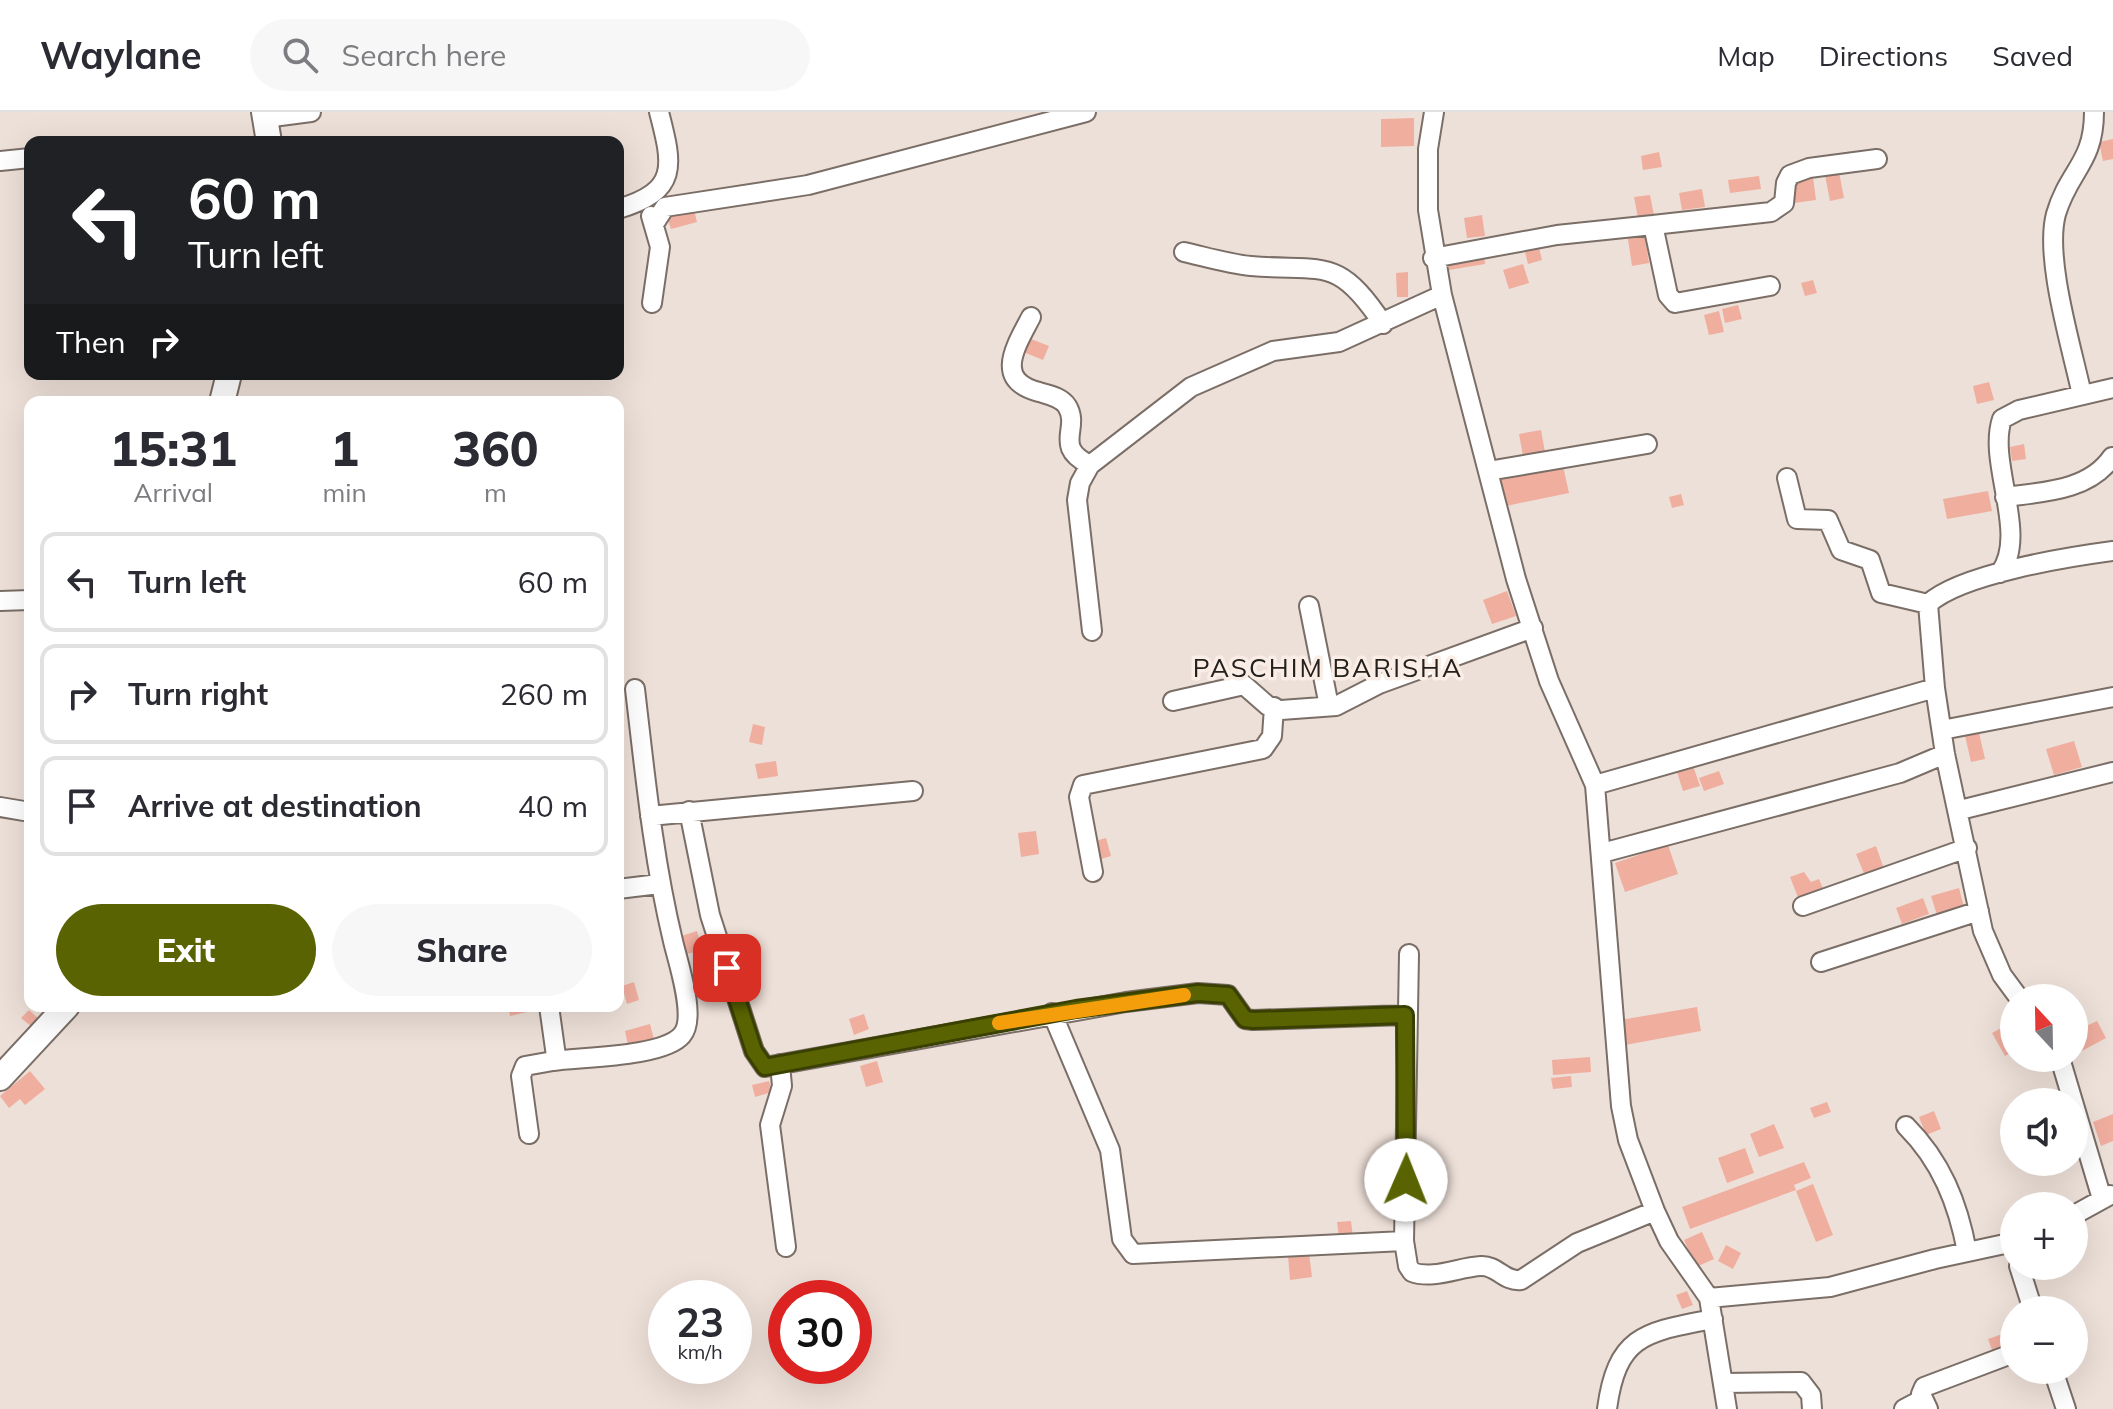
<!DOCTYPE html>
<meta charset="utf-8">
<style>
:root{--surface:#fff;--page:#f7f7f7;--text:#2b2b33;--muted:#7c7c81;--line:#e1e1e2;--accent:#596301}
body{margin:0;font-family:Mulish,sans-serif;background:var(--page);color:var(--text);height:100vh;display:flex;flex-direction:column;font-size:30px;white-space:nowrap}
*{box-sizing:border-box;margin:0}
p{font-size:26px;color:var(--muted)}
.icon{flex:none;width:44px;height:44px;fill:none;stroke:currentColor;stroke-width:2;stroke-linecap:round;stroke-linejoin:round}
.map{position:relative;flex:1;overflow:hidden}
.details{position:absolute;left:24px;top:284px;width:600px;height:616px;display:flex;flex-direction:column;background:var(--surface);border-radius:16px;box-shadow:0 8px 32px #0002}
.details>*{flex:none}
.guide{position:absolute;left:24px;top:24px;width:600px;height:244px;border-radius:16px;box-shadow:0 8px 32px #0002;background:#202124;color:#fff;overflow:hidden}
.needle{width:52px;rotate:338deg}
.controls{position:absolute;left:2000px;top:872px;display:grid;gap:16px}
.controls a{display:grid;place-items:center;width:88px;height:88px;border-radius:50%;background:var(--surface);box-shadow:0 8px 32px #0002;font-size:40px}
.speed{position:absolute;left:648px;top:1168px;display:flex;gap:16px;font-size:40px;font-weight:700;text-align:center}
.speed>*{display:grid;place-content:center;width:104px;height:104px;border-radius:50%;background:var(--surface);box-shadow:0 8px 32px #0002;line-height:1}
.speed small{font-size:20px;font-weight:400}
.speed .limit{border:12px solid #d22;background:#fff;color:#111}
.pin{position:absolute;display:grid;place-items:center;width:68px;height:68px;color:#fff;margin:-34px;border-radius:16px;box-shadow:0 4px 12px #0006}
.me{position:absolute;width:88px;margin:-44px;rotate:1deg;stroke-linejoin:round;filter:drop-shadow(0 0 6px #0008)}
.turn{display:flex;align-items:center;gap:28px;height:168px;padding:0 32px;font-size:36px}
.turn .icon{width:104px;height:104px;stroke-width:2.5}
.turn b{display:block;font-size:56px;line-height:68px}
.then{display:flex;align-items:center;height:76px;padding:0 32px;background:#0003;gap:16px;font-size:30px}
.eta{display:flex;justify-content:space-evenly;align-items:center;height:136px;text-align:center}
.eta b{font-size:48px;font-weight:800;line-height:56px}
.action{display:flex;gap:16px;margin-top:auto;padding:16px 32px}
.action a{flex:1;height:92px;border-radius:48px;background:var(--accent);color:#fff;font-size:32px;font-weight:800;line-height:92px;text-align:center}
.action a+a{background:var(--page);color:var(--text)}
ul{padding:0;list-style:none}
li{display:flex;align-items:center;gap:24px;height:100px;margin:0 16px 12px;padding:0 16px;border:4px solid var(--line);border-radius:16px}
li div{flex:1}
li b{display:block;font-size:30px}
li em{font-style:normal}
header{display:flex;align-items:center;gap:48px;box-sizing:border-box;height:112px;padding:0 40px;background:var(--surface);border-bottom:2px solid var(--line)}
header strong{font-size:38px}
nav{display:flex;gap:44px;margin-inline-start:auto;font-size:28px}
.search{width:560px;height:72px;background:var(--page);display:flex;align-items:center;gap:20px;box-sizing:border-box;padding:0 28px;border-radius:44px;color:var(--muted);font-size:30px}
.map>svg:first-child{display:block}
</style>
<header>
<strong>Waylane</strong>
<div class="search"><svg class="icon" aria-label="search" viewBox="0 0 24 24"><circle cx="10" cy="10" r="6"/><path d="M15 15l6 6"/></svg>Search here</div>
<nav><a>Map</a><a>Directions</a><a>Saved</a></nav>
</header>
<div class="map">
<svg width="2113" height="1297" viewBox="0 0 2113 1297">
<rect width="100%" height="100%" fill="#ede0d8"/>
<path fill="#f0ae9f" d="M1414,6V34L1381,35V7Z
M2113,27V47L2103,49L2099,30Z
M1659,40L1662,55L1643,58L1641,44Z
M1839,60L1844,86L1830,89L1825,63Z
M1759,64L1761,77L1730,81L1728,68Z
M1813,65L1816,88L1794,91L1791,68Z
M1702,77L1705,95L1682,98L1679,81Z
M1650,83L1654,103L1638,106L1634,85Z
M694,98L697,110L671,117L667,105Z
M1482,103L1485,124L1467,126L1464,106Z
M1644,118L1649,151L1632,154L1627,121Z
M1538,132L1542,148L1528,152L1524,136Z
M1484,142L1485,152L1449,158L1447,148Z
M1523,152L1529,171L1509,177L1503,158Z
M1408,160V185H1397L1396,161Z
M1813,168L1817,181L1805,184L1801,171Z
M1738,193L1742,207L1725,211L1722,197Z
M1719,199L1724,220L1709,223L1704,203Z
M1026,225L1049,234L1043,248L1021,239Z
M1989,270L1994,288L1977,292L1973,274Z
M1541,318L1545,340L1523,344L1519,322Z
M2024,332L2026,347L2012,349L2010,335Z
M1563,354L1569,381L1506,394L1501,367Z
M1988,379L1992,399L1947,407L1943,387Z
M1681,382L1684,393L1672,396L1669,385Z
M1507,479L1516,504L1492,512L1483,488Z
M753,612L765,615L762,633L749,630Z
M1978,616L1985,647L1971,650L1964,619Z
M2074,629L2082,655L2054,663L2046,637Z
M1691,648L1700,674L1683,679L1675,654Z
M776,649L778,664L758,667L755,652Z
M1719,659L1724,672L1704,679L1699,666Z
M1036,719L1039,742L1021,745L1018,721Z
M1106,726L1111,744L1101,747L1095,729Z
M1668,733L1678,762L1625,780L1615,751Z
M1876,734L1884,757L1865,764L1856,742Z
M1804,760L1811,770L1819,767L1824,779L1799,788L1790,765Z
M1959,776L1964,795L1937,803L1931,784Z
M1923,786L1929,802L1902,812L1896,796Z
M697,819L702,838L683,843L678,825Z
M634,870L639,888L627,892L622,874Z
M508,894H526L527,900L510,904Z
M1697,895L1701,919L1625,933L1620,908Z
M29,898L39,907L32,915L21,906Z
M864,902L869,917L854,923L849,907Z
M2014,909V939L2005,944L1992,921Z
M2097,909L2106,926L2080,940L2074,920Z
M650,912L655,931L629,938L625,919Z
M1590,945L1591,960L1553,963L1552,948Z
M877,949L883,970L866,975L860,954Z
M30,959L45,977L25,993L20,987L9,996L0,984Z
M1571,964L1572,975L1553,977L1551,966Z
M769,969L772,980L755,985L752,973Z
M1827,990L1831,1000L1814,1006L1810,996Z
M1934,999L1941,1017L1926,1023L1919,1005Z
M2113,1002V1029L2101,1034L2093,1010Z
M1774,1012L1784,1036L1759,1045L1750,1022Z
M1745,1036L1754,1061L1727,1071L1718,1046Z
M1804,1050L1811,1066L1794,1073L1796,1078L1690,1117L1682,1095Z
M1813,1072L1833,1123L1816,1130L1796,1079Z
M1351,1109L1353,1125L1339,1126L1337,1110Z
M1702,1120L1714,1147L1696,1155L1684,1128Z
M1726,1133L1741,1141L1733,1157L1718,1149Z
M1309,1141L1312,1165L1290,1168L1288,1144Z
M1687,1179L1693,1193L1682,1197L1676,1183Z
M2014,1218V1231L1992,1238L1988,1227Z"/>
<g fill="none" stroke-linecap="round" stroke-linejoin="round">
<defs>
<path id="street" d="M1434,0L1428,37V98L1442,183L1516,467L1549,569L1595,673L1621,994L1628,1028L1655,1099L1669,1129L1709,1186L1727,1297
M265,6L311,0
M0,49L30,46
M618,97C679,79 673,54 659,0
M651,104L660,135L652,191
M654,112L665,95L808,73L1086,0
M1184,140C1206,145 1229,152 1251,154C1324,160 1337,143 1383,212
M1433,146L1557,123L1653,113
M1770,174L1675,191L1668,183L1653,113L1771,100L1784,91L1786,71L1790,63L1809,56L1877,47
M1031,205C1016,234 993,268 1039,280C1049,283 1061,285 1067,294C1081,317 1052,334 1090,353
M2082,283C2072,236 2044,146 2056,102C2069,58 2094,51 2094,0
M1488,359L1647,332
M1787,366L1797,407L1828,408L1841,438L1870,448L1881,481L1928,492
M2005,385C2042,380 2089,379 2112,345
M2000,461C2029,422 1987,351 2002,307L2019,298L2113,276
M0,489L30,488
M1309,494L1329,594
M1092,519L1077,388L1080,371L1090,353L1191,275L1273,239L1339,230L1442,183
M1173,589L1244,573L1268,594L1281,598L1336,594L1379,572L1533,516
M1942,618L2113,585
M1595,673L1935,576
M0,695L30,700
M1960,698L2113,660
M689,699L710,803L754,939L765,955L1126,890L1198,881L1228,883L1245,907L1253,908L1405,903
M650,704L913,679
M1602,741L1900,661L1945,642
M1093,760L1079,685L1083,673L1263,637L1272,624L1274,595
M618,777L659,772
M1803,794L1967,736
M1409,842L1404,1129L1408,1154L1412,1160C1433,1168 1459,1155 1481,1154C1497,1153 1504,1170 1521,1168L1577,1131L1655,1099
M1821,850L1979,799
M2019,886L2002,863L1983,819L1945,642L1935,576L1928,492C1960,462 2068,445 2113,439
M1052,901L1110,1038L1122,1127L1133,1142L1404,1129
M2060,946L2102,1087
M553,949C582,945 664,945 682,923C697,906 678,851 673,829C653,746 645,662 635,577
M780,952L782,974L770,1013L786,1135
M1906,1014C1941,1049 1958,1091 1967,1140
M529,1022L521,964L525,954L553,949L556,944L549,894
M2074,1103L2110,1083
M2019,1154L2033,1198
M1709,1186L1830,1175L1935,1147L2014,1130
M2053,1258L2066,1297
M1724,1271L1801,1270L1811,1283L1812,1297
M1607,1297C1617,1222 1646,1220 1713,1207
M1904,1297L1923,1287
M1928,1297L1921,1282L1924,1275L2014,1241"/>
<path id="secondary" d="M264,0L269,30
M222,290L229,262
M0,966L67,894"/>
</defs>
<use href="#street" stroke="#7a6e67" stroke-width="22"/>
<use href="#secondary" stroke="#7a6e67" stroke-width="28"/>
<use href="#street" stroke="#fff" stroke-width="18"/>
<use href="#secondary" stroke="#fff" stroke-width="24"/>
</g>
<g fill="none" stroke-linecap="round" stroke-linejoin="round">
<defs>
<path id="route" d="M727,856L754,939L765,955L1076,897L1198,881L1228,883L1245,907L1253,908L1405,903L1406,1068"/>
</defs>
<use href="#route" stroke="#3a4001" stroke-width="20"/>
<use href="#route" stroke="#596301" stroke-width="14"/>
<path stroke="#f59e0b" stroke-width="14" d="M999,911L1184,883"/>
</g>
<g text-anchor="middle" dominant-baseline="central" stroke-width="7" stroke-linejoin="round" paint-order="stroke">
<g font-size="26" letter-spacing="2" fill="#24201d" stroke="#faede5">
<text x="1328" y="555">PASCHIM BARISHA</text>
</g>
</g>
</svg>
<div class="controls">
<a><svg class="needle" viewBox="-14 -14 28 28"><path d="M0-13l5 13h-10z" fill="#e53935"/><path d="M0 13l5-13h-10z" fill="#7c7c81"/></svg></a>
<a><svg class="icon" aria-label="sound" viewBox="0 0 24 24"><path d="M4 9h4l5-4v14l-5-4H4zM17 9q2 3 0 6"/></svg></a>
<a>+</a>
<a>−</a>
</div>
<div class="speed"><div>23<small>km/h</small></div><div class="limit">30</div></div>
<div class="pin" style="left:727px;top:856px;background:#d93025"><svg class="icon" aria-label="arrive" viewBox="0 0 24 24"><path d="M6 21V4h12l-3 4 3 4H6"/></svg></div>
<svg class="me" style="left:1406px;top:1068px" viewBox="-20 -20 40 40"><circle r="19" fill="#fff"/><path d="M0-13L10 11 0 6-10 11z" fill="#596301"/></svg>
<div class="guide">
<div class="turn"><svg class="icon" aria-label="left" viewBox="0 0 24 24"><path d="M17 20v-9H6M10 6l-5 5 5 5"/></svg><div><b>60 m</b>Turn left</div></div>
<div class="then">Then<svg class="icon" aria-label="right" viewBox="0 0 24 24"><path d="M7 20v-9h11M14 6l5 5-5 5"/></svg></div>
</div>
<section class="details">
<div class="eta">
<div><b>15:31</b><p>Arrival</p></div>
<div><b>1</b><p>min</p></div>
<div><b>360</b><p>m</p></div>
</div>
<ul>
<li><svg class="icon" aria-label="left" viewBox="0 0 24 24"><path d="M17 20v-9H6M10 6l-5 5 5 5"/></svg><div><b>Turn left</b></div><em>60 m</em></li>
<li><svg class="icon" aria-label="right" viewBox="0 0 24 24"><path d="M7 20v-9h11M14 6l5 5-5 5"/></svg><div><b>Turn right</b></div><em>260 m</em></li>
<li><svg class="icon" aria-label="arrive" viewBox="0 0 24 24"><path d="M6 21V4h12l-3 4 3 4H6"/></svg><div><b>Arrive at destination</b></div><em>40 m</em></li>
</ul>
<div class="action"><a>Exit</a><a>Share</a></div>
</section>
</div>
